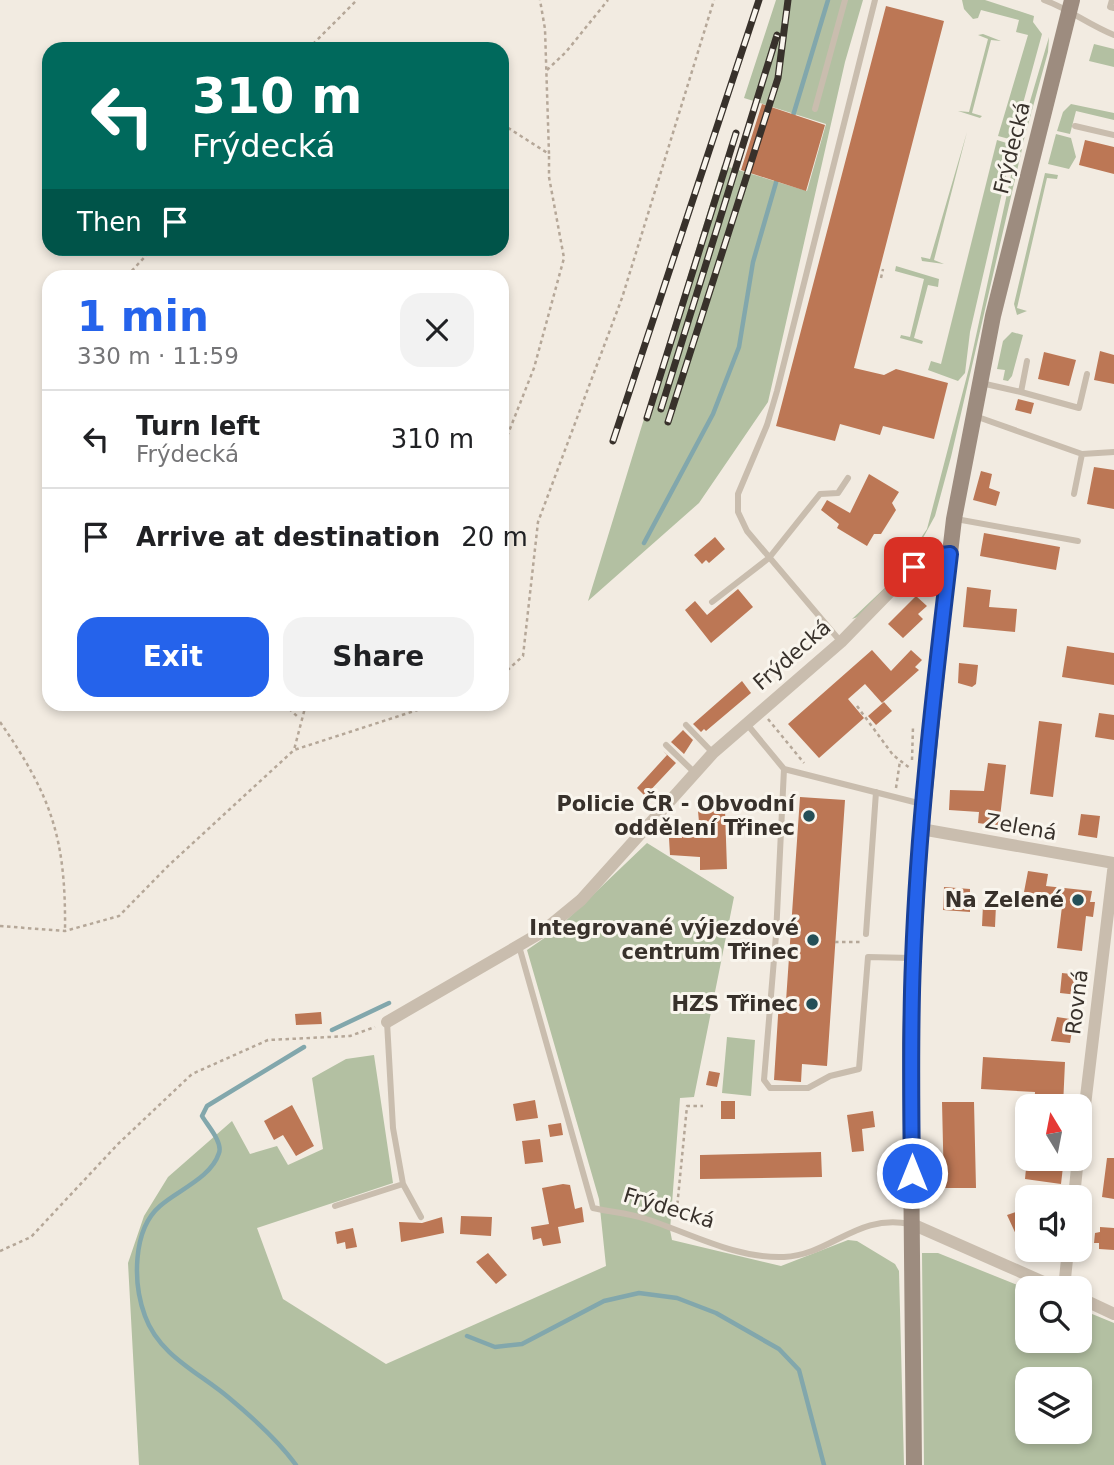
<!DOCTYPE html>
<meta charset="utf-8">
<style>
:root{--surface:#fff;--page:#f2f2f2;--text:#202124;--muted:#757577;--line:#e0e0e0;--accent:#2563eb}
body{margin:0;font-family:"DejaVu Sans",sans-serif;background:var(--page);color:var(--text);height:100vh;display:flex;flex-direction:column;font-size:26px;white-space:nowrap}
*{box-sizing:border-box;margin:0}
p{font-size:23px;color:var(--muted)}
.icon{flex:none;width:38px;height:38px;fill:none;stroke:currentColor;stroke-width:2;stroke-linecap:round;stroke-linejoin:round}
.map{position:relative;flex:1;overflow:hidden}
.panel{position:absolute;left:42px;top:270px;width:467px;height:441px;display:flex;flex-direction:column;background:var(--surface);border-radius:21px;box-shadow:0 4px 10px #0003}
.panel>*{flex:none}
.banner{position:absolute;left:42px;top:42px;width:467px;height:214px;border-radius:21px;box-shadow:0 4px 10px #0003;background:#00695c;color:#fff;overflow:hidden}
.needle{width:46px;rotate:350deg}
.buttons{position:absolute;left:1015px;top:1094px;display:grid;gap:14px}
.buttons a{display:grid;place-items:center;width:77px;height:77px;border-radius:14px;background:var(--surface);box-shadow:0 4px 10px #0003;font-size:35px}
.pin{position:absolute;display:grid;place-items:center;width:60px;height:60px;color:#fff;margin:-30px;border-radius:14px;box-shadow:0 4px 10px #0006}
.me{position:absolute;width:77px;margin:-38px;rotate:0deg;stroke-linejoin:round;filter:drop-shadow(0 0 5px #0008)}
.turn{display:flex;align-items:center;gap:24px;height:147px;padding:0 35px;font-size:32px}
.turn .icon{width:91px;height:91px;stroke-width:2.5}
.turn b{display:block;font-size:49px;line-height:60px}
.then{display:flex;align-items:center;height:66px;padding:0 35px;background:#0003;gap:14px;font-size:26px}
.round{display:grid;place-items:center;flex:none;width:74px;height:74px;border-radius:21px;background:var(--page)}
.head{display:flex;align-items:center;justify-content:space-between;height:119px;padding:0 35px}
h1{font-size:42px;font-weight:700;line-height:52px;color:var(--accent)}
.action{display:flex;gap:14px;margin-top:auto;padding:14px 35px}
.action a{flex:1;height:80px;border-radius:21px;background:var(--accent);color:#fff;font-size:28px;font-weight:700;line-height:80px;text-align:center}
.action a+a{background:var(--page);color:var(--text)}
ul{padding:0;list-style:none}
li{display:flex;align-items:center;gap:21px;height:98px;padding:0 35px;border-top:2px solid var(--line)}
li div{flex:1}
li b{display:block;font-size:26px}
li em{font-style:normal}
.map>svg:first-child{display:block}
</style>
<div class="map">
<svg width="1114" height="1465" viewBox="0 0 1114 1465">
<rect width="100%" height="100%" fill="#f2ebe1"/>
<path fill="#b3c0a2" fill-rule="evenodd" d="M776,0H863L845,62L768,402L699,503L588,601L722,165L807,191L826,124L744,98Z
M962,0H985L1034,16L1033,22L1042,34L1013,140L998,136L1028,35L1016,32L1019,20L981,10L978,18L973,19L964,9Z
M983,34L1001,41L991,40L972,113L982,116L980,118L958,111L969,112L988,39L978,35Z
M1049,37L1048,52L1023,143L1018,142Z
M1094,44L1114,49V67L1089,61Z
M1071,104L1114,113V120L1076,111L1070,134L1057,131L1063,112Z
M967,132L934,260L944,264L922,261L921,257L930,259Z
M1056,134L1071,138L1076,157L1069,169L1048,164Z
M997,140L1013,145L970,332L965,373L958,381L928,370L931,361L941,364Z
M1017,148L1022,149L951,457L935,516L907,567L858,617L852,619L892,581L927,529L969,368Z
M1045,173L1058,175L1057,179L1047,178L1017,308L1027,311L1017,315L1014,304Z
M896,266L939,279L938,287L928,285L914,338L923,341L922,344L900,338L901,335L910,337L924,279L895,271Z
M1012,332L1023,335L1012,376L1008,381L1003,380L1005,370L997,369L1003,341Z
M647,843L734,897L694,1097L680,1098L670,1230L672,1240L781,1266L848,1240L857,1241L895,1264L899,1271L904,1465H139L128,1263L144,1216L168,1177L232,1121L250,1154L277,1146L288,1165L323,1149L312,1078L346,1059L374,1055L393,1183L257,1228L283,1299L386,1364L606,1266L599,1199L527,950L556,930Z
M727,1037L755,1040L751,1096L722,1093Z
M922,1253H938L1027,1289V1340H1080V1309L1114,1323V1465H924ZM1027,1379H1080V1432H1027Z"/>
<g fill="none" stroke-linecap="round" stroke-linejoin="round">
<path stroke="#82a7ac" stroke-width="4.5" d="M792,119L828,0
M644,543L713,414L739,347L753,262L777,179
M332,1030L389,1003
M467,1336L495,1347L522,1344L604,1301L639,1293L677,1298L716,1313L779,1349L799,1370L824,1465
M296,1465C278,1440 252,1417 228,1397C198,1372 159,1355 145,1316C133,1284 132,1230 160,1206C178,1190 211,1178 219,1153C223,1142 207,1125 202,1116L207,1106L304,1047"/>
</g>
<path fill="#bc7755" d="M886,6L944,21L854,368L884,375L896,369L948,383L934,439L883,426L880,435L840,424L835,441L776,426Z
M762,104L825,125L806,191L741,170Z
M1085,140L1114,147V174L1079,165Z
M1100,351L1114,355V384L1094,380Z
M1044,352L1076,360L1069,386L1038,379Z
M1018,399L1034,403L1031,414L1015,410Z
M1094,467L1114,470V509L1087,504Z
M981,471L992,474L989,488L1000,492L996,506L973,500Z
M869,474L899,492L892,503L896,510L881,534H874L867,546L837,528L839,524L821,510L827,500L850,513Z
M984,533L1060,547L1056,570L980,556Z
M715,537L725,549L709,563L706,560L702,564L694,555Z
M967,587L991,590L989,607L1017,609L1015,632L963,627Z
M738,589L753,607L711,643L685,610L695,601L707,615Z
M916,596L927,606L918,614L923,619L903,638L888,624Z
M1067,646L1114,653V685L1062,677Z
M872,650L891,671L911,650L922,660L915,667L919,670L882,703L865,684L848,699L864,718L819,758L788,724Z
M959,663L978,665L976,684L972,687L958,683Z
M742,681L751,693L706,731L704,729L701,732L693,724Z
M884,702L892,711L876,725L868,716Z
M1099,713L1114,715V740L1095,737Z
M1039,721L1062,724L1053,797L1030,794Z
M683,730L693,740L684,754L671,742Z
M663,751L676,763L645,796L637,788L667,755Z
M988,763L1006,765L999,826L978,823L979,812L949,810L950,790L984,791Z
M800,797L845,800L827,1066L802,1064L801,1082L774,1080L779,1000L786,1001Z
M725,810L727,869L700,870V857L670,855L669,838H682L681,823L699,822L698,811Z
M1081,814L1100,816L1097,838L1078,835Z
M1028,871L1048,874L1046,886L1092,891L1090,902H1095L1093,917L1086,916L1082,951L1057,948L1063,898L1024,892Z
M944,887L970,889V912L943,910Z
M983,905H996L995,927L982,926Z
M1062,973L1080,975L1078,995L1060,993Z
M321,1012L322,1024L296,1025L295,1014Z
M1057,1017L1070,1019L1069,1023L1073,1024L1070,1043L1051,1041Z
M983,1057L1065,1062L1063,1106H1034L1035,1092L981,1089Z
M709,1071L720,1073L717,1087L706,1085Z
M535,1100L538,1118L516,1121L513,1104Z
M721,1101H735V1119H721Z
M942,1102H974L976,1188H944Z
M292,1105L314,1146L296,1156L283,1135L274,1140L264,1121Z
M873,1111L875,1127L862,1129L864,1151L852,1152L847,1115Z
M561,1123L563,1135L550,1137L548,1125Z
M540,1139L543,1162L525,1164L522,1141Z
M821,1152L822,1177L700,1179V1155Z
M1027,1158H1064L1061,1184L1025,1179Z
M1107,1158H1114V1199L1102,1197Z
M563,1184L570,1185L575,1209L582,1207L584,1222L558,1227L561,1243L543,1246L541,1238L533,1240L531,1227L549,1224L542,1188Z
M1027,1208V1256H1026L1007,1215Z
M461,1216L492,1217L491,1236L460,1234Z
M442,1217L444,1233L401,1242L399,1222L422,1223Z
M1100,1227L1114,1228V1250L1099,1249V1243H1094L1095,1233L1100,1232Z
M353,1228L357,1247L346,1249L345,1242L337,1244L335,1232Z
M488,1253L507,1275L496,1284L476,1262Z"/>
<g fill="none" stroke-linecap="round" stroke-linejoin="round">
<path stroke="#b5a798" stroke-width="2.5" stroke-dasharray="3.5 3.5" stroke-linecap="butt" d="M308,49L357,0
M547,70L566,52L608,0
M502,124L549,154L545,29L540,0
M127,276L153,248
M881,278L883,269
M502,449L534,368L564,258L549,177V154
M502,675L523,656L538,522L622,298L714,0
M284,704L299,718
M306,704L294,750L436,704
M857,706L893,755L911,769
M768,719L804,763
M0,722C52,797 66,839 65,931
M912,760L913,727
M896,788L900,761
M0,926L65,931L119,916L168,866L294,750
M835,942H861
M676,1218L687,1106H703
M0,1251L31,1237L118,1144L192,1074L268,1040L350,1036L375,1027"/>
<path stroke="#c9bdae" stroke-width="6" d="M1044,0C1069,9 1089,25 1114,35
M1112,0L1110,7L1114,8
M815,109L845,0
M1075,126L1114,135
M981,383L1021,392L1027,361
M1021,392L1079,408L1087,374
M975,416L1082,454
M1074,494L1082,454L1114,452
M956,519L1078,541
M712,602L769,558L820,494L838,493L848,478
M841,642L747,531L738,512V494L767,425L777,391L875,0
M746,723L784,769L922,804
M686,725L713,753
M666,745L695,773
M784,769L776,935L764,1080L770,1088H808L830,1076L859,1069L868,957L911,958
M866,934L876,792
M519,946L593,1208C610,1212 629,1213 646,1219C690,1233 736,1259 784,1257C831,1255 857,1213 910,1224
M387,1022L393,1128L403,1184L421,1217
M335,1206L403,1184"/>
<path stroke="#c9bdae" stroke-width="12" d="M921,829L1114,863
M387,1022L542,932L581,900L713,753L841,642L914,567L934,557L950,554
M1080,1147L1114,863
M1074,1197L1078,1158
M912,1224L1057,1288
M1064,1288L1068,1250
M1080,1298L1114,1314"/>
<path stroke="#9d8c7f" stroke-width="16" d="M914,1465L910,1044L913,958L921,829L942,621L954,519L993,316L1072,0"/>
<defs>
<path id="rail" d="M661,409L777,35
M647,418L736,133
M668,422L778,78L788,0
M613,441L759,0"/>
</defs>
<use href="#rail" stroke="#38312b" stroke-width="7"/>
<use href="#rail" stroke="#f9f5ed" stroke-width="4.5" stroke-dasharray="13" stroke-linecap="butt"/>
</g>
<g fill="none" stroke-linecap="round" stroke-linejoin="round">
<defs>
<path id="route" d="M912,1173C911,1102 910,1032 913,961C918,825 934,689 950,554L934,556L914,567"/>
</defs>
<use href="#route" stroke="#184099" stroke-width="18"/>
<use href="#route" stroke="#2563eb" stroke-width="12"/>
</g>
<g fill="#244f57" stroke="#f9f5ed" stroke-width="2.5">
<circle cx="809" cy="816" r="7"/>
<circle cx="1078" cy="900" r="7"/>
<circle cx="813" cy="940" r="7"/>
<circle cx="812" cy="1004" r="7"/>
</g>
<g text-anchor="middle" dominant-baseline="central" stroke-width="6" stroke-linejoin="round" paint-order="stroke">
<g font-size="21" fill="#38312b" stroke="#f9f5ed">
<text transform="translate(1012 148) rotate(-76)">Frýdecká</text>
<text transform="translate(792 655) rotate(-41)">Frýdecká</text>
<text transform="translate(1021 827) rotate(10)">Zelená</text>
<text transform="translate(1077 1002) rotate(-83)">Rovná</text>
<text transform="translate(669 1208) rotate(17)">Frýdecká</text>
</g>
<g font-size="21" font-weight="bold" fill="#38312b" stroke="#f9f5ed" text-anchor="end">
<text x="795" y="804">Policie ČR - Obvodní<tspan x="795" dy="24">oddělení Třinec</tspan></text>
<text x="1064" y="900">Na Zelené</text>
<text x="799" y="928">Integrované výjezdové<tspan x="799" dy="24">centrum Třinec</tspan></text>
<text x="798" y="1004">HZS Třinec</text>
</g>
</g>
</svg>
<div class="buttons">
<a><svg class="needle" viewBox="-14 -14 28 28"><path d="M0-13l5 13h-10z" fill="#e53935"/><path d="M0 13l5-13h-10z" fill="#757577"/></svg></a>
<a><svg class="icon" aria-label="sound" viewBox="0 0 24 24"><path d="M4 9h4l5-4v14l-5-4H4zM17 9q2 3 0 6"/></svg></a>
<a><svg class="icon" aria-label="search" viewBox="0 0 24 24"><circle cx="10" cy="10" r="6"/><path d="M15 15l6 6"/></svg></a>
<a><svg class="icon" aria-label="layers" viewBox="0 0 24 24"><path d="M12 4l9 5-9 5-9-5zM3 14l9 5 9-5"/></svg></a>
</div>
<div class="pin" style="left:914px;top:567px;background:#d93025"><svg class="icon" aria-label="arrive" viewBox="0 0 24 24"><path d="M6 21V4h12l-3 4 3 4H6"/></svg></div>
<svg class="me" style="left:912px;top:1173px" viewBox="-20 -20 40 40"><circle r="17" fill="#2563eb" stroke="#fff" stroke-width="3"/><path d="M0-11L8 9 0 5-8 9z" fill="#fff"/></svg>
<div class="banner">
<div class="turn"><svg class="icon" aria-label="left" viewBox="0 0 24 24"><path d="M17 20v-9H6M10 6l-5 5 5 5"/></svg><div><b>310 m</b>Frýdecká</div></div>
<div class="then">Then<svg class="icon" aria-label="arrive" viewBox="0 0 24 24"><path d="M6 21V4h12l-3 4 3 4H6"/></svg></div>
</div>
<section class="panel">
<div class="head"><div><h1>1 min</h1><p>330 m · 11:59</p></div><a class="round"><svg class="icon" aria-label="close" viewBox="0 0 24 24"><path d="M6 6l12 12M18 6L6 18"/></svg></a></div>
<ul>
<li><svg class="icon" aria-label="left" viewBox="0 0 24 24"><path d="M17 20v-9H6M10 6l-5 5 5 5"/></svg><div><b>Turn left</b><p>Frýdecká</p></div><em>310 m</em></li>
<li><svg class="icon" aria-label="arrive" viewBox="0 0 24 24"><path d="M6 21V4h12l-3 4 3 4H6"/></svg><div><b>Arrive at destination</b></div><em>20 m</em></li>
</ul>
<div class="action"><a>Exit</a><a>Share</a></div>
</section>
</div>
